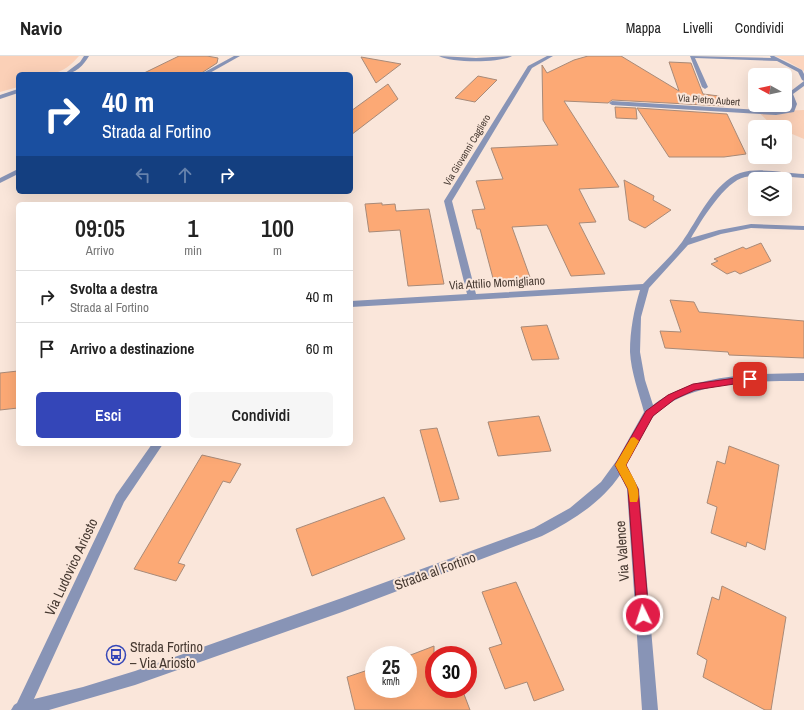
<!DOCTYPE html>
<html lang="it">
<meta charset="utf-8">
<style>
:root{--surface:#fff;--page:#f6f6f6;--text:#222;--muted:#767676;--line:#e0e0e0;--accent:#3446b8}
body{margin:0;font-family:"Archivo Narrow",sans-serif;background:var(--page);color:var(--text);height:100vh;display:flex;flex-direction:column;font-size:15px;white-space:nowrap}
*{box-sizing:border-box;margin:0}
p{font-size:13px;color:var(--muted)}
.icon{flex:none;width:22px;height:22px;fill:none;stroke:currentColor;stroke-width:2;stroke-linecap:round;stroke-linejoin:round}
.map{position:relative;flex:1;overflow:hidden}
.panel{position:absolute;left:16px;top:146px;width:337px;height:244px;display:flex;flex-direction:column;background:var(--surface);border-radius:6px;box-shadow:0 4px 16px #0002}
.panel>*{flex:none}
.hud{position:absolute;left:16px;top:16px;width:337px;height:122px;border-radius:6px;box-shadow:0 4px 16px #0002;background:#1a4fa0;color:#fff;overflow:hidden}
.needle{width:26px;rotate:278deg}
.buttons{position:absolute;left:748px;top:12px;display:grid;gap:8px}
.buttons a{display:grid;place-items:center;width:44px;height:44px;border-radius:6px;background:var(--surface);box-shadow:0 4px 16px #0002;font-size:20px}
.speed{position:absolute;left:365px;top:590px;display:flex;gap:8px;font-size:20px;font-weight:700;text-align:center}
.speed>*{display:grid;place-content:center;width:52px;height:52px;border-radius:50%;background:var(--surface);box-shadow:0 4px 16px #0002;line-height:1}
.speed small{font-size:10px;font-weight:400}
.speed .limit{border:6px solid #d22;background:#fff;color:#111}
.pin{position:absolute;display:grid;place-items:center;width:34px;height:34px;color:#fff;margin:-17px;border-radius:8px;box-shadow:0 2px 6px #0006}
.me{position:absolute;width:44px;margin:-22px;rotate:356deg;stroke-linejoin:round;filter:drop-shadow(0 0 3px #0008)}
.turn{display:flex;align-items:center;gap:14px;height:84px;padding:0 20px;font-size:18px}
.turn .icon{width:52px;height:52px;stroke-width:2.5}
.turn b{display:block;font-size:28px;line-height:34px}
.lanes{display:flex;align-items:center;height:38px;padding:0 20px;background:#0003;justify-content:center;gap:20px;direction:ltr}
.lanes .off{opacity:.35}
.eta{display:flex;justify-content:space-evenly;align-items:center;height:68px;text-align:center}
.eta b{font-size:24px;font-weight:600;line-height:28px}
.primary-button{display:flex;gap:8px;margin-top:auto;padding:8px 20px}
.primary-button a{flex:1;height:46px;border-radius:6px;background:var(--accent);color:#fff;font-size:16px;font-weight:600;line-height:46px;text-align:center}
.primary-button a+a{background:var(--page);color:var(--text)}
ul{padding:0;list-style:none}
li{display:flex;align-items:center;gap:12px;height:52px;padding:0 20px;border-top:1px solid var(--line)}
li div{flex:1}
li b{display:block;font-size:15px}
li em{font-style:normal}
header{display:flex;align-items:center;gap:24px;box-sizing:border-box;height:56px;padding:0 20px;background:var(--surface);border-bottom:1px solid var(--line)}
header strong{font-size:19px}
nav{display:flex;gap:22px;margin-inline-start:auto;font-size:14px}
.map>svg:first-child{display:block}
</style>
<header>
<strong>Navio</strong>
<nav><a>Mappa</a><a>Livelli</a><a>Condividi</a></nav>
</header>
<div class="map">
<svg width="804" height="654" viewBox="0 0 804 654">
<rect width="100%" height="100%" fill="#fae6da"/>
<path fill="#fcd4bd" d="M775,0H804V15L787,5Z"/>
<path fill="#fbd0b7" d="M0,0H79C59,23 46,18 18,18V31L0,36Z
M804,54V83L785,75V71C772,71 767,65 759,56Z"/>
<path fill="#fca975" stroke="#a88a78" d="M179,0H207L218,2L217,7L200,18H142Z
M588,0H621L679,35L669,6L691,7L703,38L719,40L724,50L612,44L608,47L564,45L619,131L579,133L596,166L579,167L605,218L571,220L547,169L512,171L531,224L494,226L480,173H477L472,154L485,153L476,125L503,123L491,92L558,89L543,64L542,9L547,17L574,4Z
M361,1L401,8L376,27Z
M478,20L497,24L475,46L455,42Z
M388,28L398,43L351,79V55Z
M615,51L636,52L637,63L616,62Z
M637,52L727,58L746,98L724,101H669Z
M624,124L654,140L653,144L671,154L645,172L629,164Z
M382,147V149L395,148L396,155L429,153L444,228L408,230L400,174L369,176L365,148Z
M761,187L771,205L740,218L735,215L727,218L711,208L718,205L714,203L743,191L746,193Z
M670,244L694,246L699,256L804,265V302L729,299L728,296L665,292L660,275L681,276Z
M547,269L559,303L532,304L521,271Z
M18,315V352L0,354V317Z
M539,360L551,395L498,400L488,366Z
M437,372L459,443L440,446L420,374Z
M729,390L779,409L765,494L747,486L746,491L711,477L717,451L707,447L717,405L725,408Z
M202,399L241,408L230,427L223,425L178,507L185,509L176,525L134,513Z
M384,441L405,483L312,520L296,473Z
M516,526L564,634L534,645L527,626L505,633L489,592L502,588L482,536Z
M722,530L786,561L771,654H765L703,621L707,604L697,598L712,541L719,544Z
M434,590V633H462L470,654H355L347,621L374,612V633H408V600Z"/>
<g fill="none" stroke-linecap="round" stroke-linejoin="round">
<path fill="#8894b6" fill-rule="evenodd" d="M84,0H89C84,9 75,18 64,18L80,6Z
M234,0H240L208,18H201Z
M439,0L476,2L512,0C500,7 451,7 439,0Z
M547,0H553L532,12L452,145L476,238L643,228C655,215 671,201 682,186C697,165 714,126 740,117C759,111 784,117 804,118V122C785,121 764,117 745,121C725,125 701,165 691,182L719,174L751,168L804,170V174L751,172L721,178L688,189L649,232L641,261L640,296L645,324L653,349C694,317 754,318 804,317V325C756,325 685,324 651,363C640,376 634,394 626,409L639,433L658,654H642L627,433L620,419C601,447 572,465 542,480L342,556L135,629L49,654H11L14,649L17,647L116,439L152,388H163L124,446L34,643L83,631L135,615L342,542L534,472L570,452L601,426L617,404L644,356C639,337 631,316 630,296C630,274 634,254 640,234L351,251V245L467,238L444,145L528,10Z
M690,0L771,2L770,0H774L802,14L804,18V25L802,24L798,16L777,5L695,2L708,31L705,33L702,31Z
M804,25V30L793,38L797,48L794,56L776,59L612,49L609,47L612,45L776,55L790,54L791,48L787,38Z
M18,33V37L0,43V39Z
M18,113V118L0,127V122Z"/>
</g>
<path fill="#e11d48" stroke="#92132f" d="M750,320L755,323L754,325L695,334L675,343L653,360L626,409L638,433L649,559L647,563L643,565L638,563L637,559L628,433L615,409L646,355L668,339L693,328Z"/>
<path fill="#f59e0b" d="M634,381L639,385L626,409C631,419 643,434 637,446H630L628,433L615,409L631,382Z"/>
<defs>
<symbol id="bus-ring" viewBox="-11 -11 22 22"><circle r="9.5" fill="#fae6da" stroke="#3446b8" stroke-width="1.5"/><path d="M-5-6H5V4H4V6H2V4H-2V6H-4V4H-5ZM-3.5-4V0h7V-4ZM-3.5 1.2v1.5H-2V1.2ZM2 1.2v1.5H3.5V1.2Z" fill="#3446b8"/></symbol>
</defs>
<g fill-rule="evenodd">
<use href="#bus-ring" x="105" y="588" width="22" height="22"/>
</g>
<g text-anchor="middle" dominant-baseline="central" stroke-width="4" stroke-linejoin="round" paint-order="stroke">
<g font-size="10" fill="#463931" stroke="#fae6da">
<text transform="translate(709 44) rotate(4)">Via Pietro Aubert</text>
<text transform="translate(467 94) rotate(-59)">Via Giovanni Cagliero</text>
</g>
<g font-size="12" fill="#463931" stroke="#fae6da">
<text transform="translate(497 227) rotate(-3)">Via Attilio Momigliano</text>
</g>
<g font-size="14" fill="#463931" stroke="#fae6da">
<text transform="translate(622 495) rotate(-94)">Via Valence</text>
<text transform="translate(71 511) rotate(-65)">Via Ludovico Ariosto</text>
<text transform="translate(435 515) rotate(-20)">Strada al Fortino</text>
</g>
<g font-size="14" fill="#463931" stroke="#fae6da" text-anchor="start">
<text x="130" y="591">Strada Fortino<tspan x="130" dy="16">– Via Ariosto</tspan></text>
</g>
</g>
</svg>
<div class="buttons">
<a><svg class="needle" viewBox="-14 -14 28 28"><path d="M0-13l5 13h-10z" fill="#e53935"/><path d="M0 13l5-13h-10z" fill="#767676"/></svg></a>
<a><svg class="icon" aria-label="sound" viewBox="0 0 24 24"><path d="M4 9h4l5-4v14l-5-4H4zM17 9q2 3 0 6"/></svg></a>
<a><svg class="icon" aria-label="layers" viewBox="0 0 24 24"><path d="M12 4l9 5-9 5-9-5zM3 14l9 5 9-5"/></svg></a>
</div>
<div class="speed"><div>25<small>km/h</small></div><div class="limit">30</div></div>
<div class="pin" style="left:750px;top:323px;background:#d93025"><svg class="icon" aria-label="arrive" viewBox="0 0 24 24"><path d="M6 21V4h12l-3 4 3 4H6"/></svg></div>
<svg class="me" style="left:643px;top:559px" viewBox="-20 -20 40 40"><circle r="17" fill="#e11d48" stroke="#fff" stroke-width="3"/><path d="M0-11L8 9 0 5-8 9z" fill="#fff"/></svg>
<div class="hud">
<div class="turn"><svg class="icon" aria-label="right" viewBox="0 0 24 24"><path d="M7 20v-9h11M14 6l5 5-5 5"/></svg><div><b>40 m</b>Strada al Fortino</div></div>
<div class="lanes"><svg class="icon off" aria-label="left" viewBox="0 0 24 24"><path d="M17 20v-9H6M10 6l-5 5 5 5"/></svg><svg class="icon off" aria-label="ahead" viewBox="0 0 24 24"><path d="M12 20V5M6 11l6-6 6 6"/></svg><svg class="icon" aria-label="right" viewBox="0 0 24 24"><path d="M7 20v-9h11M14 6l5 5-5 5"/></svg></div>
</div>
<section class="panel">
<div class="eta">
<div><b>09:05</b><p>Arrivo</p></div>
<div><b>1</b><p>min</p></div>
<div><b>100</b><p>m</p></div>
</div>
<ul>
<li><svg class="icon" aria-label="right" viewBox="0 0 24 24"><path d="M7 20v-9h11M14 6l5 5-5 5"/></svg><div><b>Svolta a destra</b><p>Strada al Fortino</p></div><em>40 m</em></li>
<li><svg class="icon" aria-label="arrive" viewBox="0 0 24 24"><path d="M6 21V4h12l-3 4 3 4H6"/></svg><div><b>Arrivo a destinazione</b></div><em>60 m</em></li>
</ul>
<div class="primary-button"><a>Esci</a><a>Condividi</a></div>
</section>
</div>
